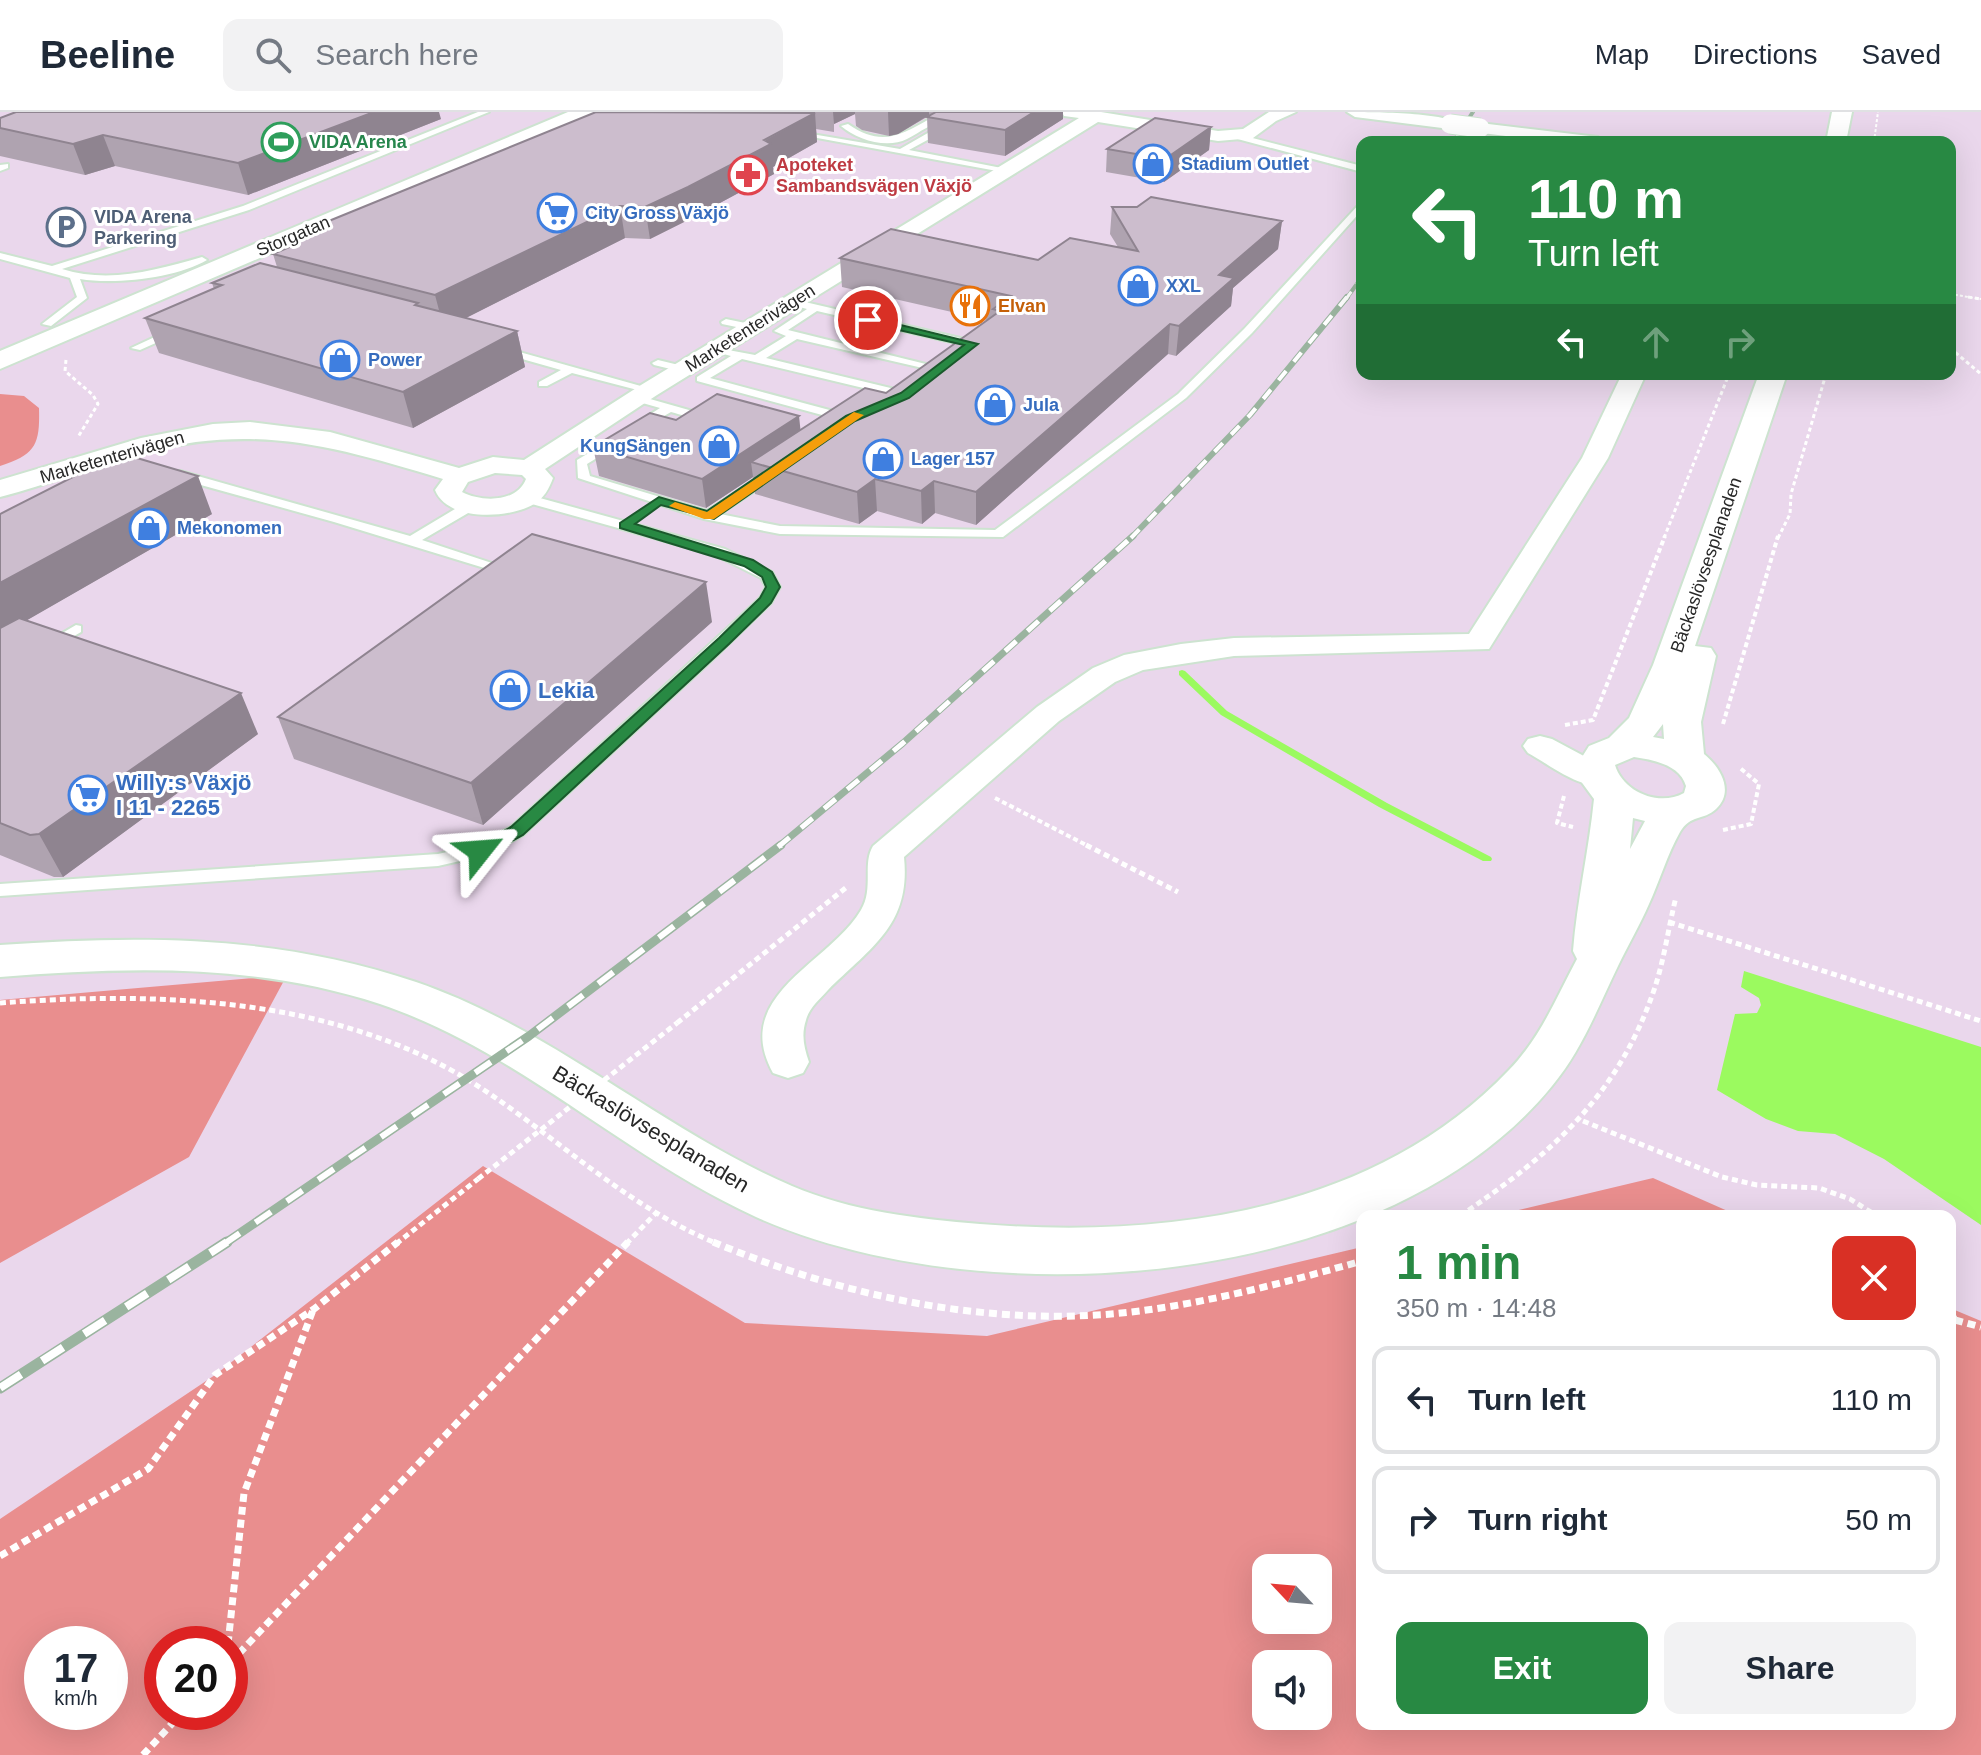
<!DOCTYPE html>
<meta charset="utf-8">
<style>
:root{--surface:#fff;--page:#f2f2f3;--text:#1f2937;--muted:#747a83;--line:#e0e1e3;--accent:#288943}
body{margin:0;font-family:Arial,sans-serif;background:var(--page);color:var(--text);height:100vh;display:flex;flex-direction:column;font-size:30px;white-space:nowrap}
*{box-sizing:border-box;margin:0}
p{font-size:26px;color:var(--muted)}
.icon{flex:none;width:44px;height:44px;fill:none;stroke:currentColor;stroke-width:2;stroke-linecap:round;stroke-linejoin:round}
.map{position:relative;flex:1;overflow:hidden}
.details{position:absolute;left:1356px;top:1098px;width:600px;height:520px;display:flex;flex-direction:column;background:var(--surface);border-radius:16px;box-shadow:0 8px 32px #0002}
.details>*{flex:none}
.guide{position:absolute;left:1356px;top:24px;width:600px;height:244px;border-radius:16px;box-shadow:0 8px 32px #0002;background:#288943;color:#fff;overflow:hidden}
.needle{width:52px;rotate:296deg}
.buttons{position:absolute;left:1252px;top:1442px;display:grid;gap:16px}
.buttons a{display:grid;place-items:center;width:80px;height:80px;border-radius:16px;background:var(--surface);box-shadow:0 8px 32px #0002;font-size:40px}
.speed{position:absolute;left:24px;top:1514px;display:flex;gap:16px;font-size:40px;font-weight:700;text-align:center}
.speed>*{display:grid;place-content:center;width:104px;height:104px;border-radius:50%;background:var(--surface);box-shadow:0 8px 32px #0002;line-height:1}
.speed small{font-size:20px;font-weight:400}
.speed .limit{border:12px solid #d22;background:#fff;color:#111}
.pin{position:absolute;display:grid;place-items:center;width:68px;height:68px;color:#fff;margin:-34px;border:4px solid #fff;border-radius:50%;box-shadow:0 2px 8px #0007}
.me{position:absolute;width:88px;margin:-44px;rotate:62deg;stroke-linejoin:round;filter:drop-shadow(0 0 6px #0008)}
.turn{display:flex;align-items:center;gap:28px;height:168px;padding:0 40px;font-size:36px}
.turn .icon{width:104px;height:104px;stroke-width:2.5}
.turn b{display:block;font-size:56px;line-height:68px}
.lanes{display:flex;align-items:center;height:76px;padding:0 40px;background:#0003;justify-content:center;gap:40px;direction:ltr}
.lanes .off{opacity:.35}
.round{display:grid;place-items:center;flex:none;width:84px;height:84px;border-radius:16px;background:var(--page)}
.overview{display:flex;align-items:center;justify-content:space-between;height:136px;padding:0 40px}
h1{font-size:48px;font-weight:600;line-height:60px;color:var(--accent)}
.button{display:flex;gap:16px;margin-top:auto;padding:16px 40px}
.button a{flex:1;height:92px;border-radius:16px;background:var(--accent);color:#fff;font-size:32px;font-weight:600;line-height:92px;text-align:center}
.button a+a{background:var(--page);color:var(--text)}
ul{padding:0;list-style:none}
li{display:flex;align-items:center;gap:24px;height:108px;margin:0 16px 12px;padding:0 24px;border:4px solid var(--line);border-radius:16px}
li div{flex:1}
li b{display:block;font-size:30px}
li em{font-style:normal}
header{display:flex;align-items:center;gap:48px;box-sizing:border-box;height:112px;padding:0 40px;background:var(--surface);border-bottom:2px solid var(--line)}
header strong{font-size:38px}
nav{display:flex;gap:44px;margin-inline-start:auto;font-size:28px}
.search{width:560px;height:72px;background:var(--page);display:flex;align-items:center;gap:20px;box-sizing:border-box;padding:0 28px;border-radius:16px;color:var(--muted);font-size:30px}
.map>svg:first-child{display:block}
</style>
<header>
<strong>Beeline</strong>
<div class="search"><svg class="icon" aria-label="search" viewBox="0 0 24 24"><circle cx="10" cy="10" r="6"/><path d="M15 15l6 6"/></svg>Search here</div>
<nav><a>Map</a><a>Directions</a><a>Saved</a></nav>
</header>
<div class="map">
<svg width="1981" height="1643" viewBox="0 0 1981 1643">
<rect width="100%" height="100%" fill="#ead7ec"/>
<path fill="#e98e8e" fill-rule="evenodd" d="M0,282L24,284L39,296C40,332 36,343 0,354Z
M287,863L189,1045L0,1151V888Z
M483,1054L745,1211L987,1224L1362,1135V1612H1950V1196L1981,1209V1643H0V1407L215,1263ZM1318,1456V1508H1266V1456ZM110,1532V1600H42V1532ZM230,1532V1600H162V1532ZM1318,1552V1604H1266V1552Z
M1653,1066L1739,1104H1494Z"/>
<path fill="#9bfa5f" d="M1744,859L1981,935V1113L1884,1047L1835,1022L1798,1019L1766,1007L1717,978L1735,902L1757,901L1761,893L1759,886L1741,875Z"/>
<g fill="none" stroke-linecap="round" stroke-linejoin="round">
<path fill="#9bfa5f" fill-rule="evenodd" d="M1182,558L1185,559L1227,599L1387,691L1491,745L1492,747L1491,749H1483L1379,695L1221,603L1179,563V559Z"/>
<defs>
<path id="lane" d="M478,0H489L249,98L62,157C110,172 156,158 202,145L207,148C177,166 115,173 80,167L87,186L51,214L42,212L77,185L70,166L0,147V141L52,154L243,94Z
M931,6L957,8L955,13L909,38L1012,58L1008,61L790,21L794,19L900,37L947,10C931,10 921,20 907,27C887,37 857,28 841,14L848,12C881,35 900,24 931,6Z
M1233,21L1362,54V60L1230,25Z
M8,52V56L0,59V53Z
M1362,89V98L1252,221L1186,286L1003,425L780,422L704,407L578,366L577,348L614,326L618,327V333L587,352L590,364L707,399L773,357L777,358V364L720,402L780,414L995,418L1178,282L1244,217Z
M792,187L973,229L978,232L966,240L961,237L964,233L817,199L788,218L946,257L940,260L797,227L766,246L903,279L910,276L916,279L905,286L742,247L710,266L852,304V308L848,310L697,269V265L731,244L712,239V235L755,243L786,224L774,219L807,197L788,192V188Z
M726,207L755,213L756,215L751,218L722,212L721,210Z
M174,216L179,219L178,221L140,238L131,236Z
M497,236H505L655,278L649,281L572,261L547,274H539V270L561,258L497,240Z
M658,248L687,255L689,257L683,260L654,253L652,251Z
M636,283L696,300L715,301L717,303C704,311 686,304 671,300L643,316H635V312L660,296L632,288V284Z
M172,359H180L410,424L465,391H475V397L422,428L516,459L509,463L504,462L334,410L172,365Z
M521,383H529L725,437L772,460L780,475L771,491L712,548L523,723L486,743L438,754L0,784V772L438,742L475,734L511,715L760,486L766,475L761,466L715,443L521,389Z
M76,513L81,514V520L52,537L47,538L40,534Z"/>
<path id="street" d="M1062,0H1101L1218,19L1243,17L1269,0H1296L1276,9L1253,26L1218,29L1098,10L657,283L545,357L553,366C549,377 544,386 534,392C509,407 448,410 435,378L443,367C336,335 257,311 145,340C96,352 49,373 0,385V368L141,326L213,312L250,310L330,320L459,356L493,345L524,348L641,273L1079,6L1064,4ZM495,361L522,363L526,367C517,391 481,390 462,380L468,370Z
M1347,0C1369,0 1444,0 1459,12L1450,17L1355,5Z
M1480,11L1598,25L1607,30H1554L1474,20L1471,16Z
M1622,262H1646L1608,346L1489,537L1234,544L1143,558L1115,570L1059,609L904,745C911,813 871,835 828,878C820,887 809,896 806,908C801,923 804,935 809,950L803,961L788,966L773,961C730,883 829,852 861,798C874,776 862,752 873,734L1037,595L1093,556L1124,543L1181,532L1234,526L1469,522L1582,346Z
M1540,624L1552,627L1610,658L1615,665L1610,672C1582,680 1552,654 1528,641L1523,634L1528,627Z"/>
<path id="secondary" d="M568,0H595L592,4L0,257V239Z
M1832,0H1852L1846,30H1826Z
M1759,262H1787L1695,534L1711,536L1716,544L1701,610L1704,642C1720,655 1735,679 1716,697C1703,709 1691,702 1680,720C1667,743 1660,768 1649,792C1640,813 1628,833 1618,854C1598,895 1582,938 1552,974C1386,1178 985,1207 756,1105C624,1045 519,939 380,892C256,851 128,855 0,865V833C144,823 277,823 416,870C553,917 660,1017 792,1074C850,1099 918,1107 980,1112C1166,1127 1374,1100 1509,958C1541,925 1556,886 1577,847L1573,839C1577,788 1589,738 1594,687L1580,668L1577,653L1589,634L1609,626L1629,606L1653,553ZM1663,612L1664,627L1653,625ZM1634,645C1654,648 1680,653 1686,674L1684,681C1659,695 1623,680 1615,653ZM1633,706L1645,709L1630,737Z"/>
</defs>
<use href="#lane" stroke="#cde3d0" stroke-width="4"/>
<use href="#street" stroke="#cde3d0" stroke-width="4"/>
<use href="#secondary" stroke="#cde3d0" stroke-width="4"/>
<path stroke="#fff" stroke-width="2" stroke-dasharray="3 2" stroke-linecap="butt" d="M1874,30L1878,0
M1950,182L1981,187"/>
<path stroke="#fff" stroke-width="3" stroke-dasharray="4 3" stroke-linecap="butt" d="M1968,185L1981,187
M1950,232L1955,213
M1950,236L1981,262
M66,248L65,259L93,283L98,292L78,325
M1664,426L1729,262
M1778,426L1790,402L1791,382L1826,262"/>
<path stroke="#fff" stroke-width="4" stroke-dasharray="5 3" stroke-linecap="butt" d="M1723,612L1778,424
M1565,613L1593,608L1665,424
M1564,684L1557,711L1573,715
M995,686L1090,735
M1723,718L1751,712L1759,672L1740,656"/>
<path stroke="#fff" stroke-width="5" stroke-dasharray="6 4" stroke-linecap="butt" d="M1086,733L1178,780
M1669,810L1981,909
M0,891C160,879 342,885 481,976C560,1028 629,1096 718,1132
M677,911L848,774
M1583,1009L1722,1065L1757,1073L1819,1076L1850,1087L1877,1104
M1460,1104C1550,1043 1616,986 1653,881C1664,850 1668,817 1676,785
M396,1132L478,1067
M626,1132L656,1101"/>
<path stroke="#fff" stroke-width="7" stroke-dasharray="8 5" stroke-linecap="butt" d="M713,1130C838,1182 976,1213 1111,1202C1194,1195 1283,1171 1362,1149
M1950,1200L1955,1208L1950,1209
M1955,1208L1981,1215
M0,1444L148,1357L215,1263L314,1197L398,1130
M228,1532L244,1381L313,1198
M230,1551L628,1130
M143,1643L183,1600"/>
<use href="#lane" fill="#fff" fill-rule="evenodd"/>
<use href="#street" fill="#fff" fill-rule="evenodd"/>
<use href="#secondary" fill="#fff" fill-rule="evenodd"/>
<defs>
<path id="rail-far4" d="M1453,30L1473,0
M1346,187L1362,165"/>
<path id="rail-far3" d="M1131,426L1250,303L1347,185"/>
<path id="rail-far2" d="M778,735L903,631L1133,424"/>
<path id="rail-far1" d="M224,1132L529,924L781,733"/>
<path id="rail" d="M0,1276L227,1130"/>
</defs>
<use href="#rail-far4" stroke="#9ab49f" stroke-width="4"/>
<use href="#rail-far3" stroke="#9ab49f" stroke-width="6"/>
<use href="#rail-far2" stroke="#9ab49f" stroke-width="7"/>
<use href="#rail-far1" stroke="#9ab49f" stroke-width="9"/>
<use href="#rail" stroke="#9ab49f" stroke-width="11"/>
<use href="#rail-far4" stroke="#fff" stroke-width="3" stroke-dasharray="9" stroke-linecap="butt"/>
<use href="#rail-far3" stroke="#fff" stroke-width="4" stroke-dasharray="12" stroke-linecap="butt"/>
<use href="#rail-far2" stroke="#fff" stroke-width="5" stroke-dasharray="15" stroke-linecap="butt"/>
<use href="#rail-far1" stroke="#fff" stroke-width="6" stroke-dasharray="19" stroke-linecap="butt"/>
<use href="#rail" stroke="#fff" stroke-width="8" stroke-dasharray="25" stroke-linecap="butt"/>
<defs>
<path id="street-bridge" d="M1450,12L1480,16"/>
</defs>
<use href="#street-bridge" stroke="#cde3d0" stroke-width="21" stroke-linecap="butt"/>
<path stroke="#fff" stroke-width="5" stroke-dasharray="6 4" stroke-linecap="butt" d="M478,1067L677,911"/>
<use href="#street-bridge" stroke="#fff" stroke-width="19"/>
</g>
<path fill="#afa3b0" d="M596,0H1063V7L1005,44L928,31L927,5L898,22L889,24L862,18L856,14L855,2L834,12V20L816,17L817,30L773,55L774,62L692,106L650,127L625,126L466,206L517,219L525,255L413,316L159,241L145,206L214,177L212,171L277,155L273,142L286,136L285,131L320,116L319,113Z
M0,6L441,7L248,83L115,54L85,63L0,44Z
M1211,15L1209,38L1164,70L1106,60L1107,37Z
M1112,95L1282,109L1278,137L1233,176L1231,194L1176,244L1168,242L976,413L935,401L922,412L877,399L859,412L755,382L753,365L706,396L599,364L593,335L676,308L801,318L886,281L987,208L842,175L840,146L1038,148L1118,135L1110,122Z
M0,402H212L25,509L258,622L63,765H54L0,743Z
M712,510L483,713L294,647L278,605Z"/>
<path fill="#8f8490" d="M374,0H439L441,7L248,83L238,51Z
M833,0H855V2L834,12Z
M888,0H929V3L898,22L889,24Z
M1034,0H1063V7L1005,44V18Z
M815,1L817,30L773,55L774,62L692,106L650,127L645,95Z
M1211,15L1209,38L1164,70L1165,47Z
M103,23L115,54L85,63L73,32Z
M620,94L625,126L444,217L435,183Z
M1282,109L1278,137L1233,176L1231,194L1176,244L1179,214L1219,163Z
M1170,212L1168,242L976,413V380Z
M517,219L525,255L413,316L403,280Z
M799,304L802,332L751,350L753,365L706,396L702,367Z
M198,364L212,402L10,518L0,553V471Z
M875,367L877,399L859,412L857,380Z
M934,369L935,401L922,412L921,379Z
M706,470L712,510L483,713L471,671Z
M241,581L258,622L63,765L39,722Z"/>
<path fill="#ccbdcd" stroke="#8f8490" stroke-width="2" d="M16,0H374L238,51L103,23L73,32L0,16V6Z
M596,0L815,1L764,28L771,32L688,75L645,95L620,94L435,183L273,142L294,133L285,131L324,114L319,113Z
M936,0H1034L1005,18L927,5Z
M1155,6L1211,15L1165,47L1107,37Z
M1151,85L1282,109L1219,163L1234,166L1179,214L1170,212L976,380L934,369L921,379L875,367L857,380L751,350L865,276L886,281L1000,199L993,197L1011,184L840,146L891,117L1038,148L1070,126L1138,139L1112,95H1137Z
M260,151L418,191L415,193L517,219L403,280L145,206L222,173L212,171Z
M717,282L799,304L702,367L593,335L650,301L676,308Z
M120,341L198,364L0,471V402Z
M532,422L706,470L471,671L278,605Z
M19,506L241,581L39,722L30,723L0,711V516Z"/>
<path fill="#288943" stroke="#1a592c" stroke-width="2" d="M868,205L978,232L909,286L855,309L714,407L661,393L635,412L753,448L772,460L780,475L771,491L729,532L523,723L486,743H474L471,739L474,735L511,715L719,526L760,486L766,475L762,465L744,454L620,416V411L659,385L707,399L846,304L901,281L964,233L864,210V206Z"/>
<path fill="#f59e0b" d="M854,300L864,303L714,407H704L669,394L675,390L707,400Z"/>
<defs>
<symbol id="stadium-ring" viewBox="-11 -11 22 22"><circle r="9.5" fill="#fff" stroke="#2e9e5b" stroke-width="1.5"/><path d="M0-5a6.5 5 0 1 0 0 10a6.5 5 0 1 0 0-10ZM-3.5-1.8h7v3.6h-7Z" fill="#2e9e5b"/></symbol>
<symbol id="shop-ring" viewBox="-11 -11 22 22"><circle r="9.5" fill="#fff" stroke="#3f7fe0" stroke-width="1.5"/><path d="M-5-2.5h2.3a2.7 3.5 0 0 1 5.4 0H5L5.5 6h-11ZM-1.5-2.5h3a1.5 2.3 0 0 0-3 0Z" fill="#3f7fe0"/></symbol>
<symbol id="pharmacy-ring" viewBox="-11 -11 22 22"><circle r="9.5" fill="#fff" stroke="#e0444e" stroke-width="1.5"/><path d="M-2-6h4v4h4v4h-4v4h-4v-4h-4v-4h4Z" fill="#e0444e"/></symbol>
<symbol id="supermarket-ring" viewBox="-11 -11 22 22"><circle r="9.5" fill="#fff" stroke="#3f7fe0" stroke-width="1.5"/><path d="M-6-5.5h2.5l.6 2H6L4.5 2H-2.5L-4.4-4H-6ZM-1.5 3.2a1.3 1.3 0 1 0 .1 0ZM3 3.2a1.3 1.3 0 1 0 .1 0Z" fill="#3f7fe0"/></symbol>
<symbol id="parking-ring" viewBox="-11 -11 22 22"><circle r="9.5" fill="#fff" stroke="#5c6f8a" stroke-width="1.5"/><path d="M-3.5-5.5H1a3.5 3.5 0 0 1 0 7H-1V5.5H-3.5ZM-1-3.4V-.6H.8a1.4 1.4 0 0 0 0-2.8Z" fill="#5c6f8a"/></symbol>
<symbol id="restaurant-ring" viewBox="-11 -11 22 22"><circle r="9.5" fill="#fff" stroke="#e8710a" stroke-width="1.5"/><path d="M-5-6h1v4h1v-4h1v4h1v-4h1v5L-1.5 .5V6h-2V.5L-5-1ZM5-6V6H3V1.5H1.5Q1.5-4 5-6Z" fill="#e8710a"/></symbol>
</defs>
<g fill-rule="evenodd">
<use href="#stadium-ring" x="259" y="8" width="44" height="44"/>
<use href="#shop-ring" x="1131" y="30" width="44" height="44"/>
<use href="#pharmacy-ring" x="726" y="41" width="44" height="44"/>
<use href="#supermarket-ring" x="535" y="79" width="44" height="44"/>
<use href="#parking-ring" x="44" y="93" width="44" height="44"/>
<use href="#shop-ring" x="1116" y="152" width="44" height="44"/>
<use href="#restaurant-ring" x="948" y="172" width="44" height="44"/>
<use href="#shop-ring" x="318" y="226" width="44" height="44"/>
<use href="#shop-ring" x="973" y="271" width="44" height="44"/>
<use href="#shop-ring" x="697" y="312" width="44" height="44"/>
<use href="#shop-ring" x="861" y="325" width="44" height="44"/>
<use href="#shop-ring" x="127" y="394" width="44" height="44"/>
<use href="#shop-ring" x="488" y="556" width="44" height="44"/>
<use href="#supermarket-ring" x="66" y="661" width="44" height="44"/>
</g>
<g text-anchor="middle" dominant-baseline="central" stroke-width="6" stroke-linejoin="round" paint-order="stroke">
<g font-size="18" font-weight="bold" fill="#27864d" stroke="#fff" text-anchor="start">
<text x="309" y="30">VIDA Arena</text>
</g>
<g font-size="18" font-weight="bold" fill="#366cbe" stroke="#fff" text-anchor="start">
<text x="1181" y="52">Stadium Outlet</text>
<text x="585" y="101">City Gross Växjö</text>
<text x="1166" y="174">XXL</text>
<text x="368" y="248">Power</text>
<text x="1023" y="293">Jula</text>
<text x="691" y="334" text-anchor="end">KungSängen</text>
<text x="911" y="347">Lager 157</text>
<text x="177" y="416">Mekonomen</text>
</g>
<g font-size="18" font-weight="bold" fill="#be3a42" stroke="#fff" text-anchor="start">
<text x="776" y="53">Apoteket<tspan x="776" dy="21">Sambandsvägen Växjö</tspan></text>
</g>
<g font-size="18" font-weight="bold" fill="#4e5e75" stroke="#fff" text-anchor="start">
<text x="94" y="105">VIDA Arena<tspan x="94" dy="21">Parkering</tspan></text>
</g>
<g font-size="18" fill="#282828" stroke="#fff">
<text transform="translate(293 124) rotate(-23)">Storgatan</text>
<text transform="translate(750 216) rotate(-32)">Marketenterivägen</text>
<text transform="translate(112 345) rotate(-16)">Marketenterivägen</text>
<text transform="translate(1706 453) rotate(-71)">Bäckaslövsesplanaden</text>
</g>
<g font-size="18" font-weight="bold" fill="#c56008" stroke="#fff" text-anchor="start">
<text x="998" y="194">Elvan</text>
</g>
<g font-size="22" font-weight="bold" fill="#366cbe" stroke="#fff" text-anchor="start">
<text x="538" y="578">Lekia</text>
<text x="116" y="670">Willy:s Växjö<tspan x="116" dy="25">I 11 - 2265</tspan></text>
</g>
<g font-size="22" fill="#282828" stroke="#fff">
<text transform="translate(651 1017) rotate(31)">Bäckaslövsesplanaden</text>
</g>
</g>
</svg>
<div class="buttons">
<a><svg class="needle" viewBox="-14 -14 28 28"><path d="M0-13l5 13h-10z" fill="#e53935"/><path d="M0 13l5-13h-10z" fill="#747a83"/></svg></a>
<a><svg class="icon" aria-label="sound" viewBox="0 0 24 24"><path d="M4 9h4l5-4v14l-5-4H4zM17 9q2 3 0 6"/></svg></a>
</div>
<div class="speed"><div>17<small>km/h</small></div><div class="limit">20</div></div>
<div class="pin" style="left:868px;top:208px;background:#d93025"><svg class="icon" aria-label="arrive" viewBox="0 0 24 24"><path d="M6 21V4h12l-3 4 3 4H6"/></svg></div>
<svg class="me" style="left:480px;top:739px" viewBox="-20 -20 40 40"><path d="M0-17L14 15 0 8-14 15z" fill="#288943" stroke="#fff" stroke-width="4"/></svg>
<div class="guide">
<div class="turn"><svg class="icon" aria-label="left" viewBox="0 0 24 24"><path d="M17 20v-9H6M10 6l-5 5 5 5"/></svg><div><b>110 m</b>Turn left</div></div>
<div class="lanes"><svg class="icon" aria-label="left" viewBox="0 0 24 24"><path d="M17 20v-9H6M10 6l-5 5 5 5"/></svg><svg class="icon off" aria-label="ahead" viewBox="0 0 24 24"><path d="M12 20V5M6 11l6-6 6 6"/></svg><svg class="icon off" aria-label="right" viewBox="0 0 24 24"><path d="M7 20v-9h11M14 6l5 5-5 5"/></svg></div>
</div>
<section class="details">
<div class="overview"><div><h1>1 min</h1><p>350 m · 14:48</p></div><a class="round" style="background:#d93025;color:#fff"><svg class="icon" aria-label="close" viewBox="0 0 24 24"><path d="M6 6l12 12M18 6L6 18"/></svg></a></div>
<ul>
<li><svg class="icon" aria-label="left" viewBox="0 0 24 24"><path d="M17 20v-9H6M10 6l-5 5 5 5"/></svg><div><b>Turn left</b></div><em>110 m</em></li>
<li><svg class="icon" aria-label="right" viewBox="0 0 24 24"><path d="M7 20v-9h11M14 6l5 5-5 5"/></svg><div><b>Turn right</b></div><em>50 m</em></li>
</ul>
<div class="button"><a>Exit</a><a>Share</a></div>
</section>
</div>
